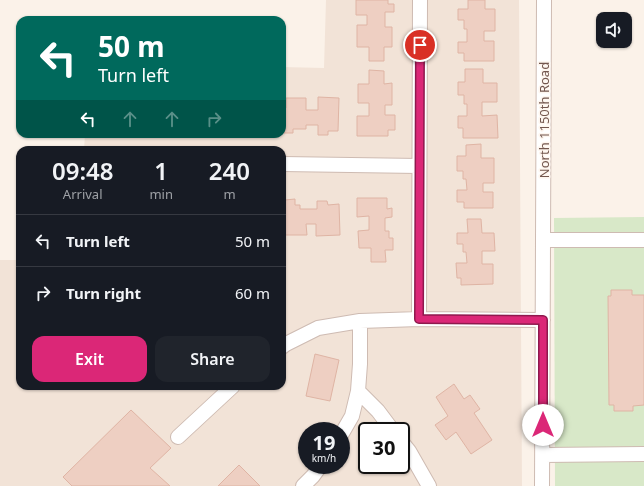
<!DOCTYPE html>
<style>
:root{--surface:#171b24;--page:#20242c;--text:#f1f3f6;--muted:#9ea1a6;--line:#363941;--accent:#db2777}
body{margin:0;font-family:"Noto Sans",sans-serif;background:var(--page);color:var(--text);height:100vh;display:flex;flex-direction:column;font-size:15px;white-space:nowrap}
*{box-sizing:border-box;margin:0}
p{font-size:13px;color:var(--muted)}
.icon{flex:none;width:22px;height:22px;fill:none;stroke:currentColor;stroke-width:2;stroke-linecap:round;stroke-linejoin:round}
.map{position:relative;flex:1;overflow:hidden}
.side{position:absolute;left:16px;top:146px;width:270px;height:244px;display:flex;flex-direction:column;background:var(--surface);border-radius:12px;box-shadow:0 1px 3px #0004}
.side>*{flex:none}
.banner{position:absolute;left:16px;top:16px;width:270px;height:122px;border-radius:12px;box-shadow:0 1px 3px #0004;background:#00695c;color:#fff;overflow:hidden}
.buttons{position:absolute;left:596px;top:12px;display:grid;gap:8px}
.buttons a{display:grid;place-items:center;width:36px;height:36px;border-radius:8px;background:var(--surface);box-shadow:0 1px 3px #0004;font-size:20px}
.speed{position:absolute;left:298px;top:422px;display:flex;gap:8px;font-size:20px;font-weight:700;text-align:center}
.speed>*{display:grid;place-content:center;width:52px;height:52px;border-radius:50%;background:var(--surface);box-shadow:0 1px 3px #0004;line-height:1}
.speed small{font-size:10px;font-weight:400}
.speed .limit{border:2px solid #111;border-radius:6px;background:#fff;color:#111}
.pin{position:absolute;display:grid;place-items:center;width:34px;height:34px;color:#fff;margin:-17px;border:2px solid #fff;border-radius:50%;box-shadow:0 1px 4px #0007}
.me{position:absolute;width:44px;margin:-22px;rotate:0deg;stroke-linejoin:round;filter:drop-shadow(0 0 3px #0008)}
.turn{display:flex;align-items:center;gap:14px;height:84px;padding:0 16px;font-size:18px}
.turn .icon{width:52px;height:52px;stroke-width:2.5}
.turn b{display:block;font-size:28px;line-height:34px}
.lanes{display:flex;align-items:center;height:38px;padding:0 16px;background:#0003;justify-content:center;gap:20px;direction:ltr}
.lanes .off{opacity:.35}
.eta{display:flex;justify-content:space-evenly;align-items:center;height:68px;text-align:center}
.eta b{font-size:24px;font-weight:600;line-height:28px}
.primary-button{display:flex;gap:8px;margin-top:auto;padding:8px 16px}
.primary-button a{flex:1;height:46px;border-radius:12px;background:var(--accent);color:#fff;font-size:16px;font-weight:600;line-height:46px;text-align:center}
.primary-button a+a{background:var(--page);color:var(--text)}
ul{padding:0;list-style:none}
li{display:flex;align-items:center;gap:12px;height:52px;padding:0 16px;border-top:1px solid var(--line)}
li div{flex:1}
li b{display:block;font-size:15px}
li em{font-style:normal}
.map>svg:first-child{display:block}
</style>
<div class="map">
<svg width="644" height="486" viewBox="0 0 644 486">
<rect width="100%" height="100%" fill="#fbf2e9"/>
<path fill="#f2e3d7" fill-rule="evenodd" d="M326,0H519L522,486H0V260H20V386H282V150H84L85,134H282V67L324,68ZM307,431H341V465H307ZM367,431H401V465H367Z"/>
<path fill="#d8e8c8" d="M644,217V486H555L554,218Z"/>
<path fill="#eecfc2" stroke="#dfb4a4" d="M356,0H388V4H394V12H385V27H392V47H384V61H369V47H357V25H367V15H356Z
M468,0H485V9H495V31H484V41H494V61H464V53H458V42H467V29H464V20H458V9H468Z
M465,69H483V83H497V102H482V116L497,115L498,138H463V128H458V116H467V104H464V95H458V82H465Z
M369,70L384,71V84L392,83V105H385V115H395V130H388V136H357V116H369V103H358V84H369Z
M318,97L339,98L338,131H328V135H318V125H306V129H293V133H284V124H282V108H286V98H306V110H318Z
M481,144V158H494V183H483V192H493V208H464V202H457V190H467L466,179H463V171H457V156H466V145Z
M357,198H387V209L392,208V217L385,218V231H389V238H393V250H385L386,262H371V248H359L358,231L369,230V216L357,217Z
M295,199V205H300V209H317V201H327L328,205L339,204L340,235L316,236V224H306L307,235H284L285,224H282V206H285V200Z
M467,219H481L482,233H494L495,251H482V264H493V284L461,285V278H457L456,263H467L466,252H463V244H457V233H468Z
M611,290H632V295H644V405L633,406V411H614V405H609L608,296H611Z
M315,354L339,360L330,401L306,396Z
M454,384L464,399L470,395L480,409L474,413L492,440L471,454L456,432L446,440L435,425L448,416L436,397Z
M131,410L171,448L150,468L170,486H72L63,477Z
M239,465L260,486H218Z"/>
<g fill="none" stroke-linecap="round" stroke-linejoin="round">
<defs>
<path id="minor" d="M420,0L419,319L543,320
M282,164L419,166
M543,240H644
M282,347L286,344L318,328L360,321L419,319
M358,391L378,411L393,431
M341,435L352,416L358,391L360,364V321
M178,437L233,386
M401,441L409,451L429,486
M543,455L644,454
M303,486L313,476L321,465
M542,486L544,0"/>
</defs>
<use href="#minor" stroke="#cebbb2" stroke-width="16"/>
<use href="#minor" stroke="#fff" stroke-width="14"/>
</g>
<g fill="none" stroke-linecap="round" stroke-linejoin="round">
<defs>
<path id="route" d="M420,45L419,319L543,320V425"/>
</defs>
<use href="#route" stroke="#8e194d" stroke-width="10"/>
<use href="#route" stroke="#db2777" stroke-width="7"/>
</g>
<g text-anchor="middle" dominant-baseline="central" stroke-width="3" stroke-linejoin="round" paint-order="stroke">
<g font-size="13" fill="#73574e" stroke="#fef6ef">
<text transform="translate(544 120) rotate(-90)">North 1150th Road</text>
</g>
</g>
</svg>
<div class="buttons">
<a><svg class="icon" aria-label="sound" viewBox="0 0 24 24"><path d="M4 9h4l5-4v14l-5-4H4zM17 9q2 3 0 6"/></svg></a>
</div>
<div class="speed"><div>19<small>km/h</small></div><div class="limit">30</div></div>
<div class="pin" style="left:420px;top:45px;background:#d93025"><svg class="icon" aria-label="arrive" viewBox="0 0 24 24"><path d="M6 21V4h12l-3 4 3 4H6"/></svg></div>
<svg class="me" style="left:543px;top:425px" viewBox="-20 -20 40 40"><circle r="19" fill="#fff"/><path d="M0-13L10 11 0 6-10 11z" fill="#db2777"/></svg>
<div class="banner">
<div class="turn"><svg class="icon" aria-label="left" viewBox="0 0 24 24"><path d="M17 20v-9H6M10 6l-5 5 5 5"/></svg><div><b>50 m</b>Turn left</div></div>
<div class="lanes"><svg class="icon" aria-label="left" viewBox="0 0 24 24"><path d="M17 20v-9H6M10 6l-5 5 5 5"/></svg><svg class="icon off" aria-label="ahead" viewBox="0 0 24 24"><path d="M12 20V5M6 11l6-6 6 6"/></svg><svg class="icon off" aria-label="ahead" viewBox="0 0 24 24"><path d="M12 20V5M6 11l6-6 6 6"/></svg><svg class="icon off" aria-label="right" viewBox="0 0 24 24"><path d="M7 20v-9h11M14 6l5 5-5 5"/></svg></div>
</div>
<section class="side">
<div class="eta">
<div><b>09:48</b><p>Arrival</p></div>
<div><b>1</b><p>min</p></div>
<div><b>240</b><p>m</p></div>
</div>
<ul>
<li><svg class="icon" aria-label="left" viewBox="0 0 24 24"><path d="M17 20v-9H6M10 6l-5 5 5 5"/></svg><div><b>Turn left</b></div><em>50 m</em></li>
<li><svg class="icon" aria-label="right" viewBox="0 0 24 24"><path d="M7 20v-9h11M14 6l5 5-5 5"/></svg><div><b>Turn right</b></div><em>60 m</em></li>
</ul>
<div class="primary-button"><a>Exit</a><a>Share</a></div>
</section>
</div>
